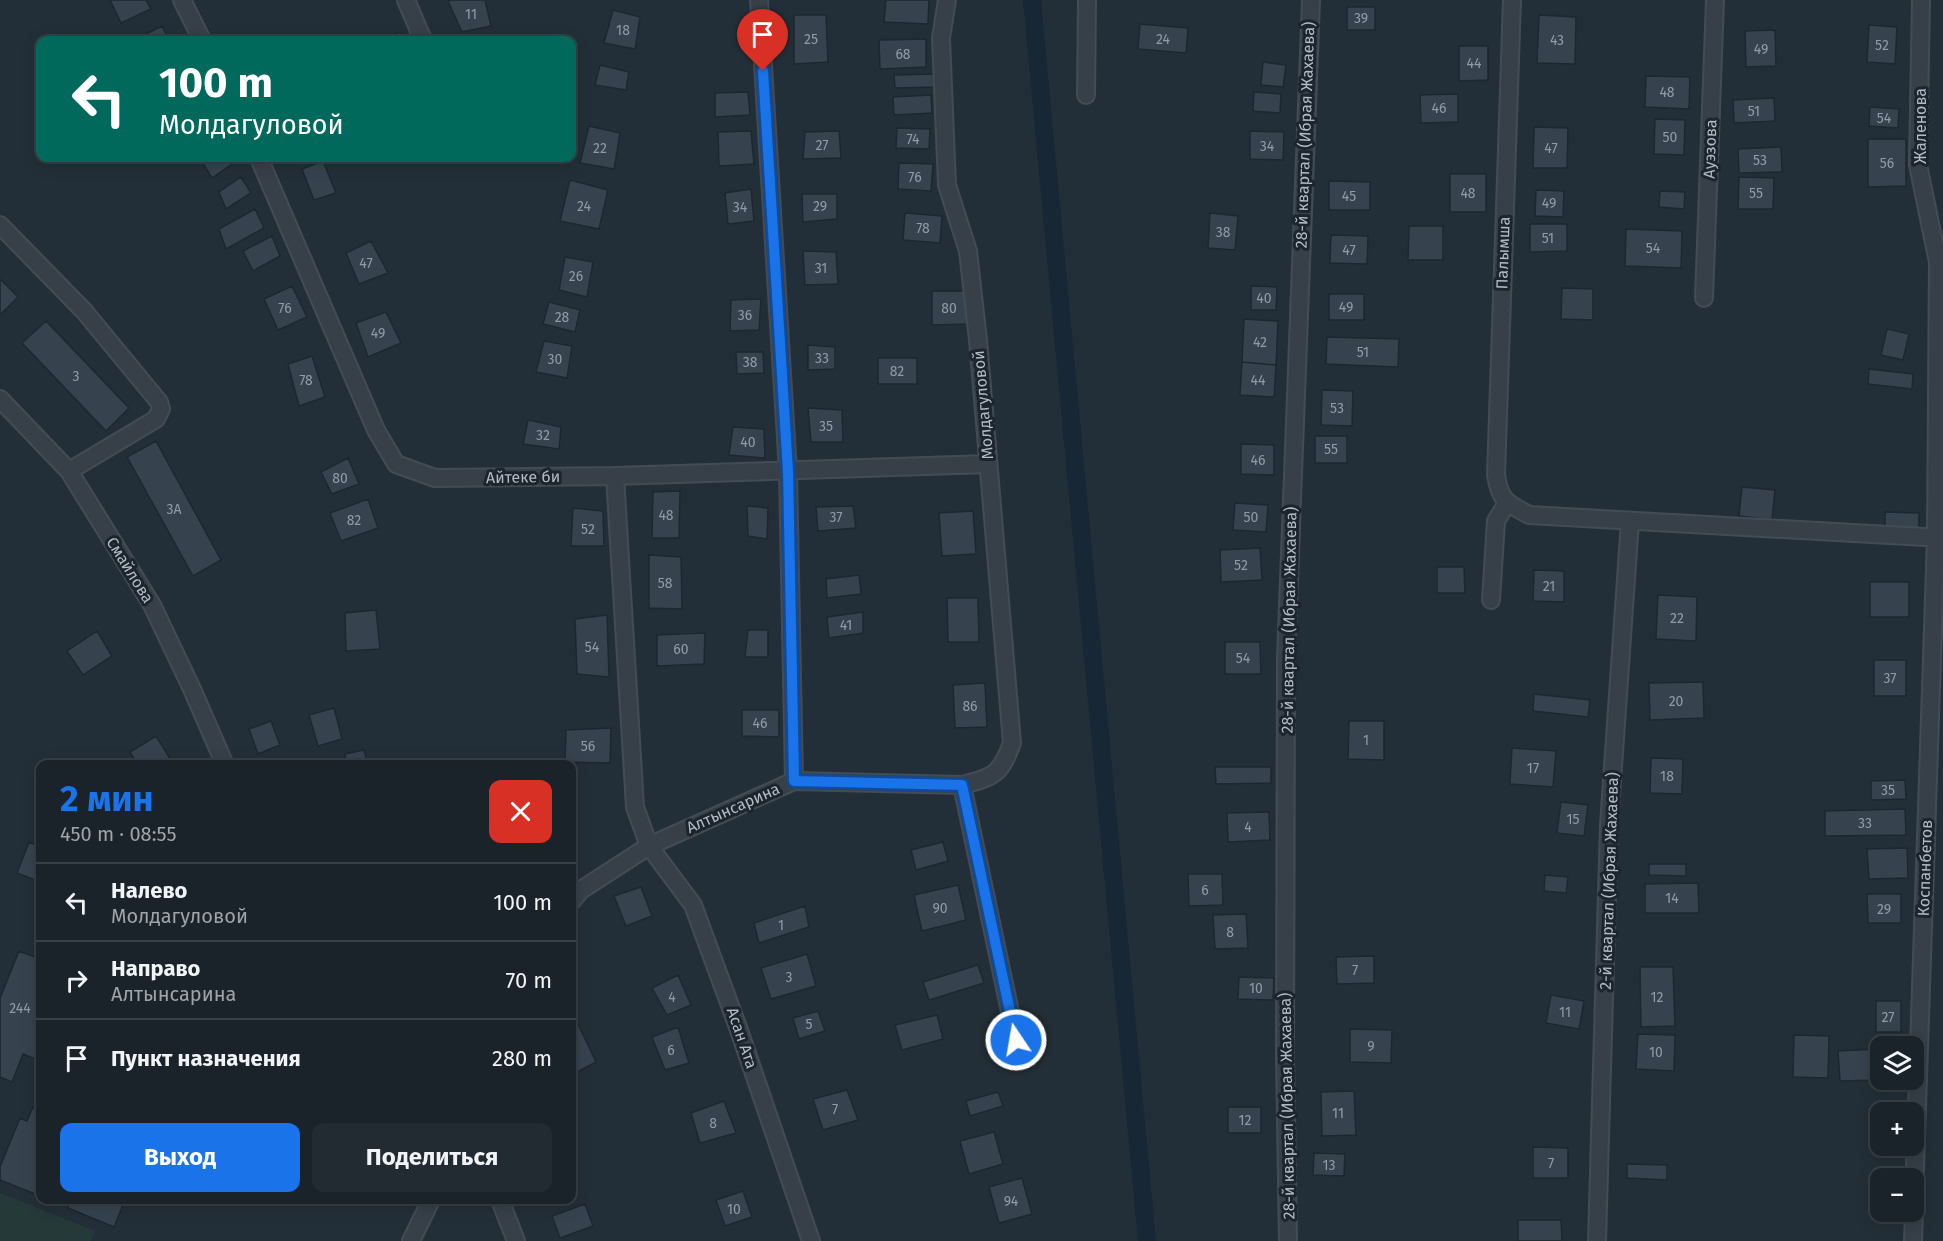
<!DOCTYPE html>
<html lang="ru">
<meta charset="utf-8">
<style>
:root{--surface:#1a232a;--page:#232b32;--text:#f1f3f6;--muted:#9fa4a8;--line:#384047;--accent:#1a73e8}
body{margin:0;font-family:"Fira Sans",sans-serif;background:var(--page);color:var(--text);height:100vh;display:flex;flex-direction:column;font-size:22px;white-space:nowrap}
*{box-sizing:border-box;margin:0}
p{font-size:20px;color:var(--muted)}
.icon{flex:none;width:33px;height:33px;fill:none;stroke:currentColor;stroke-width:2;stroke-linecap:round;stroke-linejoin:round}
.map{position:relative;flex:1;overflow:hidden}
.details{position:absolute;left:36px;top:760px;width:540px;height:444px;display:flex;flex-direction:column;background:var(--surface);border-radius:12px;box-shadow:0 3px 15px #0003,0 0 0 2px var(--line)}
.details>*{flex:none}
.hud{position:absolute;left:36px;top:36px;width:540px;height:126px;border-radius:12px;box-shadow:0 3px 15px #0003,0 0 0 2px var(--line);background:#00695c;color:#fff;overflow:hidden}
.fabs{position:absolute;left:1870px;top:1036px;display:grid;gap:12px}
.fabs a{display:grid;place-items:center;width:54px;height:54px;border-radius:12px;background:var(--surface);box-shadow:0 3px 15px #0003,0 0 0 2px var(--line);font-size:30px}
.pin{position:absolute;display:grid;place-items:center;width:51px;height:51px;color:#fff;margin:-62px -26px;border-radius:50% 50% 50% 0;rotate:-45deg;box-shadow:0 0 6px #0007}
.pin .icon{rotate:45deg}
.me{position:absolute;width:66px;margin:-33px;rotate:348deg;stroke-linejoin:round;filter:drop-shadow(0 0 4px #0008)}
.turn{display:flex;align-items:center;gap:21px;height:126px;padding:0 24px;font-size:27px}
.turn .icon{width:78px;height:78px;stroke-width:2.5}
.turn b{display:block;font-size:42px;line-height:51px}
.round{display:grid;place-items:center;flex:none;width:63px;height:63px;border-radius:12px;background:var(--page)}
.headline{display:flex;align-items:center;justify-content:space-between;height:102px;padding:0 24px}
h1{font-size:36px;font-weight:700;line-height:45px;color:var(--accent)}
.cta{display:flex;gap:12px;margin-top:auto;padding:12px 24px}
.cta a{flex:1;height:69px;border-radius:12px;background:var(--accent);color:#fff;font-size:24px;font-weight:700;line-height:69px;text-align:center}
.cta a+a{background:var(--page);color:var(--text)}
ul{padding:0;list-style:none}
li{display:flex;align-items:center;gap:18px;height:78px;padding:0 24px;border-top:2px solid var(--line)}
li div{flex:1}
li b{display:block;font-size:22px}
li em{font-style:normal}
.map>svg:first-child{display:block}
</style>
<div class="map">
<svg width="1943" height="1241" viewBox="0 0 1943 1241">
<rect width="100%" height="100%" fill="#232f38"/>
<path fill="#253939" d="M0,1193L95,1231L91,1241H0Z"/>
<g fill="none" stroke-linecap="round" stroke-linejoin="round">
<path stroke="#182735" stroke-width="18" d="M1032,0L1147,1241"/>
</g>
<path fill="#36434f" stroke="#1e272f" stroke-width="1.5" d="M110,0H146L151,9L121,23Z
M453,0H485L491,26L462,32L448,1Z
M886,0H929L928,24L884,22Z
M1347,7H1375V30H1347Z
M613,10L640,17L635,49L604,43Z
M794,15H826L828,62L794,64Z
M1539,15L1576,17L1575,64L1537,63Z
M1140,24L1188,28L1186,53L1138,49Z
M1869,25L1897,27L1895,64L1867,62Z
M162,26L169,40H147L144,35Z
M1775,30L1776,66L1746,67L1745,31Z
M401,32L403,40H376Z
M926,39V67L880,69L879,40Z
M1459,46H1488V80L1459,81Z
M1263,62L1286,65L1283,87L1261,85Z
M600,65L629,72L626,90L595,85Z
M933,74L934,87L895,88L894,75Z
M1646,76L1690,77L1689,109L1645,107Z
M748,92L750,115L715,117V93Z
M1254,92L1281,94L1280,113L1253,111Z
M1458,94V122L1421,123L1420,95Z
M931,95L932,113L894,115L893,97Z
M1774,98L1775,121L1734,123L1733,100Z
M1870,107L1899,109L1898,128L1869,126Z
M1655,119L1685,120L1684,155L1654,154Z
M589,126L620,133L614,169L580,163Z
M1534,127L1568,128L1567,168H1533Z
M897,128L930,129L929,149L896,148Z
M751,131L754,164L719,166L718,132Z
M839,131L841,158L803,159L805,132Z
M1250,131L1284,132L1283,160L1250,159Z
M1868,139H1906V186L1868,187Z
M1781,147L1782,172L1739,173L1738,149Z
M205,158H236L238,160L212,178L201,160Z
M323,161L336,193L314,200L302,169Z
M899,163L933,164L931,191L898,189Z
M1450,174H1486V212H1450Z
M241,177L251,193L226,209L219,192Z
M1739,177L1774,178L1773,209H1738Z
M570,180L608,190L599,229L560,221Z
M1329,181L1370,182V210H1329Z
M751,189L754,221L728,224L725,193Z
M1536,190L1564,191L1563,217L1535,216Z
M1660,191L1685,192L1684,209L1659,207Z
M802,194H837V219L803,222Z
M255,209L264,228L226,249L219,229Z
M905,213L942,216L940,243L903,240Z
M1210,213L1238,216L1235,250L1208,248Z
M1530,224H1567V251L1530,252Z
M1409,226H1443V260H1408Z
M1626,229L1682,231L1681,268L1625,266Z
M1331,235L1368,236L1367,264L1330,263Z
M272,236L280,256L253,271L243,251Z
M371,241L388,273L359,284L346,253Z
M803,251L836,252L838,284L805,285Z
M565,257L593,262L587,297L559,290Z
M0,279L18,297L0,315Z
M292,286L307,317L278,330L264,299Z
M1251,286L1277,287L1276,310H1251Z
M1562,288L1593,289V320L1561,319Z
M932,291H966L967,324L932,325Z
M1329,294H1364V320H1329Z
M761,299L759,330L730,331L731,300Z
M549,302L580,310L575,332L543,324Z
M386,312L401,343L368,357L356,323Z
M1244,319L1278,321L1276,365L1242,362Z
M46,321L129,408L106,431L22,343Z
M1887,329L1909,334L1903,360L1881,355Z
M1327,337L1399,339L1398,367L1326,364Z
M544,341L572,346L567,378L536,372Z
M808,345L835,347V369L808,370Z
M736,352H763L764,373L737,374Z
M312,356L325,397L299,406L288,364Z
M878,358H917V384H878Z
M1242,362L1276,365L1274,397L1240,395Z
M1869,369L1913,374L1912,389L1868,384Z
M1322,390L1353,391L1352,426L1321,425Z
M808,408L842,410L843,442H811Z
M528,420L561,427L559,449L523,444Z
M733,427L764,429L765,458L729,455Z
M1315,436H1347V463H1315Z
M156,441L221,560L193,576L127,457Z
M1241,444L1274,445V475L1241,474Z
M348,458L359,484L332,494L321,472Z
M1742,487L1775,490L1772,520L1739,516Z
M680,491L679,538H652L653,492Z
M368,499L378,528L341,541L330,513Z
M1235,503L1268,505L1266,532L1233,530Z
M747,506L768,508L767,539L748,536Z
M853,506L856,528L818,531L816,507Z
M573,508L603,511L604,546H571Z
M973,511L976,554L942,556L939,513Z
M1885,512L1919,513V530L1885,529Z
M1260,548L1262,580L1221,582L1220,550Z
M649,555L681,557L682,609L649,608Z
M1437,567H1464L1465,593H1437Z
M1534,570L1564,571V602L1533,601Z
M859,575L861,594L827,598L826,579Z
M1870,582H1909V617H1870Z
M1658,595L1697,597L1696,641L1656,639Z
M947,598H978L979,642H948Z
M376,610L380,649L346,651L345,613Z
M863,612V633L829,638L827,617Z
M607,615L609,677L577,674L575,619Z
M748,630H768V657H745Z
M97,631L112,656L83,675L67,651Z
M705,633L704,664L657,666V635Z
M1225,642H1260L1261,674H1225Z
M1874,660H1906V696H1874Z
M1703,682L1704,718L1650,720L1649,683Z
M985,683L987,727L955,728L953,685Z
M1534,694L1590,700L1588,717L1533,711Z
M334,708L342,739L318,746L309,715Z
M742,710H779V737L742,736Z
M271,721L280,745L258,754L249,729Z
M1349,721H1384V760L1348,759Z
M611,728L610,763L565,762L566,730Z
M156,736L171,760L163,765H138L130,752Z
M1512,748L1556,751L1553,787L1510,784Z
M364,750L368,765H347L345,754Z
M1651,758L1683,759L1682,794L1650,793Z
M1215,767H1271V783L1216,784Z
M1905,780L1906,799L1871,800V781Z
M1561,802L1588,805L1584,836L1557,833Z
M1905,809L1906,835L1825,836V811Z
M1269,812L1270,840L1228,842L1227,813Z
M29,842L40,847V882L17,873Z
M943,842L948,861L916,870L911,850Z
M1907,848L1908,878L1869,879L1867,849Z
M1649,864H1686V876L1649,875Z
M1188,874H1222L1223,905L1189,906Z
M1545,875L1568,877L1566,893L1544,891Z
M1698,883L1699,913H1645V884Z
M958,885L966,920L922,931L914,895Z
M641,887L652,916L626,926L614,896Z
M1867,894H1901V923H1868Z
M805,906L809,927L759,943L754,923Z
M1246,914L1248,948L1215,949L1213,915Z
M19,951L40,959V1018L38,1025L40,1026V1061L23,1054L12,1082L0,1077V998Z
M807,954L816,986L771,999L761,968Z
M1374,956V983L1337,984L1336,957Z
M978,965L984,983L929,1000L923,982Z
M1640,967H1673L1675,1026L1641,1027Z
M678,975L691,1005L667,1015L652,988Z
M1239,977L1274,978L1273,1000L1238,999Z
M1551,995L1584,1001L1579,1029L1546,1023Z
M1876,1001H1901V1032H1876Z
M818,1011L825,1031L799,1039L793,1018Z
M937,1015L943,1039L902,1050L895,1025Z
M578,1024L596,1062L572,1075V1027Z
M678,1027L689,1063L665,1070L652,1037Z
M1350,1029L1392,1030L1391,1063L1350,1062Z
M1638,1034L1675,1035L1674,1071L1636,1069Z
M1794,1035L1829,1036L1828,1078L1793,1077Z
M1877,1049L1878,1080L1840,1081L1838,1051Z
M847,1090L858,1120L823,1130L813,1099Z
M1354,1091L1356,1135L1322,1136L1321,1092Z
M998,1092L1003,1106L970,1116L966,1101Z
M724,1101L736,1133L700,1143L691,1113Z
M33,1107L40,1110V1196L0,1180V1167L20,1118L27,1121Z
M1228,1107H1261V1133H1228Z
M994,1132L1003,1164L969,1174L960,1141Z
M1533,1147L1568,1148V1178H1533Z
M1314,1153L1345,1154L1344,1176L1313,1175Z
M1627,1164L1667,1165V1180L1627,1178Z
M1022,1178L1032,1214L999,1223L989,1187Z
M743,1191L752,1217L725,1226L716,1200Z
M71,1200H125L114,1227L68,1208Z
M585,1204L593,1226L560,1238L552,1216Z
M1518,1220H1561L1562,1241H1518Z"/>
<g fill="none" stroke-linecap="round" stroke-linejoin="round">
<defs>
<path id="minor" d="M182,0L202,40
M406,0L423,40
M759,0L788,471L794,781
M1512,0L1496,475C1500,501 1507,503 1529,515L1943,538
M1086,95L1087,0
M259,158L376,430L396,464L435,478L615,476L988,464
M0,225L84,311L159,402L161,409L156,419L69,471
M1704,298L1715,0
M0,399L69,471L152,605L192,689L225,765
M615,476L635,807L649,846L693,905L739,1030L811,1241
M1491,600L1496,521L1507,503
M962,785L1016,1040
M572,901L581,890L649,846L794,781L962,785C994,777 1000,775 1012,743L978,340L968,251L947,185L941,38L947,0
M1914,1198L1936,538L1938,262L1918,165L1921,0
M500,1200L516,1241
M411,1241L431,1200
M1288,1241L1285,1056L1286,659L1311,0
M1597,1241L1609,825L1630,521
M1913,1241L1914,1212"/>
</defs>
<use href="#minor" stroke="#434c55" stroke-width="20"/>
<use href="#minor" stroke="#374049" stroke-width="16"/>
</g>
<g fill="none" stroke-linecap="round" stroke-linejoin="round">
<defs>
<path id="route" d="M763,71L788,471L794,781L962,785L1016,1040"/>
</defs>
<use href="#route" stroke="#114b97" stroke-width="15"/>
<use href="#route" stroke="#1a73e8" stroke-width="10"/>
</g>
<g text-anchor="middle" dominant-baseline="central" stroke-width="6" stroke-linejoin="round" paint-order="stroke">
<g font-size="14" fill="#919ba6">
<text x="471" y="14">11</text>
<text x="1361" y="18">39</text>
<text x="623" y="30">18</text>
<text x="811" y="39">25</text>
<text x="1163" y="39">24</text>
<text x="1557" y="40">43</text>
<text x="1882" y="45">52</text>
<text x="1761" y="49">49</text>
<text x="903" y="54">68</text>
<text x="1474" y="63">44</text>
<text x="1667" y="92">48</text>
<text x="1439" y="108">46</text>
<text x="1754" y="111">51</text>
<text x="1884" y="118">54</text>
<text x="1670" y="137">50</text>
<text x="913" y="139">74</text>
<text x="822" y="145">27</text>
<text x="1267" y="146">34</text>
<text x="600" y="148">22</text>
<text x="1551" y="148">47</text>
<text x="1760" y="160">53</text>
<text x="1887" y="163">56</text>
<text x="915" y="177">76</text>
<text x="1468" y="193">48</text>
<text x="1756" y="193">55</text>
<text x="1349" y="196">45</text>
<text x="1549" y="203">49</text>
<text x="584" y="206">24</text>
<text x="820" y="206">29</text>
<text x="740" y="207">34</text>
<text x="923" y="228">78</text>
<text x="1223" y="232">38</text>
<text x="1548" y="238">51</text>
<text x="1653" y="248">54</text>
<text x="1349" y="250">47</text>
<text x="366" y="263">47</text>
<text x="821" y="268">31</text>
<text x="576" y="276">26</text>
<text x="1264" y="298">40</text>
<text x="1346" y="307">49</text>
<text x="285" y="308">76</text>
<text x="949" y="308">80</text>
<text x="745" y="315">36</text>
<text x="562" y="317">28</text>
<text x="378" y="333">49</text>
<text x="1260" y="342">42</text>
<text x="1363" y="352">51</text>
<text x="822" y="358">33</text>
<text x="555" y="359">30</text>
<text x="750" y="362">38</text>
<text x="897" y="371">82</text>
<text x="76" y="376">3</text>
<text x="306" y="380">78</text>
<text x="1258" y="380">44</text>
<text x="1337" y="408">53</text>
<text x="826" y="426">35</text>
<text x="543" y="435">32</text>
<text x="748" y="442">40</text>
<text x="1331" y="449">55</text>
<text x="1258" y="460">46</text>
<text x="340" y="478">80</text>
<text x="174" y="509">3А</text>
<text x="666" y="515">48</text>
<text x="836" y="517">37</text>
<text x="1251" y="517">50</text>
<text x="354" y="520">82</text>
<text x="588" y="529">52</text>
<text x="1241" y="565">52</text>
<text x="665" y="583">58</text>
<text x="1549" y="586">21</text>
<text x="1677" y="618">22</text>
<text x="846" y="625">41</text>
<text x="592" y="647">54</text>
<text x="681" y="649">60</text>
<text x="1243" y="658">54</text>
<text x="1890" y="678">37</text>
<text x="1676" y="701">20</text>
<text x="970" y="706">86</text>
<text x="760" y="723">46</text>
<text x="1366" y="740">1</text>
<text x="588" y="746">56</text>
<text x="1533" y="768">17</text>
<text x="1667" y="776">18</text>
<text x="1888" y="790">35</text>
<text x="1573" y="819">15</text>
<text x="1865" y="823">33</text>
<text x="1248" y="827">4</text>
<text x="1205" y="890">6</text>
<text x="1672" y="898">14</text>
<text x="940" y="908">90</text>
<text x="1884" y="909">29</text>
<text x="781" y="925">1</text>
<text x="1230" y="932">8</text>
<text x="1355" y="970">7</text>
<text x="789" y="977">3</text>
<text x="1256" y="988">10</text>
<text x="672" y="997">4</text>
<text x="1657" y="997">12</text>
<text x="20" y="1008">244</text>
<text x="1565" y="1012">11</text>
<text x="1888" y="1017">27</text>
<text x="809" y="1024">5</text>
<text x="1371" y="1046">9</text>
<text x="671" y="1050">6</text>
<text x="1656" y="1052">10</text>
<text x="835" y="1109">7</text>
<text x="1338" y="1113">11</text>
<text x="1245" y="1120">12</text>
<text x="713" y="1123">8</text>
<text x="1551" y="1163">7</text>
<text x="1329" y="1165">13</text>
<text x="1011" y="1201">94</text>
<text x="734" y="1209">10</text>
</g>
<g font-size="16" fill="#b2bbc5" stroke="#1c252d">
<text transform="translate(1920 126) rotate(-90)">Жаленова</text>
<text transform="translate(1305 135) rotate(-88)">28-й квартал (Ибрая Жахаева)</text>
<text transform="translate(1710 149) rotate(-88)">Ауэзова</text>
<text transform="translate(1503 253) rotate(-88)">Палымша</text>
<text transform="translate(983 405) rotate(-95)">Молдагуловой</text>
<text transform="translate(523 477) rotate(-1)">Айтеке би</text>
<text transform="translate(130 570) rotate(58)">Смайлова</text>
<text transform="translate(1289 620) rotate(-89)">28-й квартал (Ибрая Жахаева)</text>
<text transform="translate(733 808) rotate(-24)">Алтынсарина</text>
<text transform="translate(1925 868) rotate(-88)">Коспанбетов</text>
<text transform="translate(1609 881) rotate(-88)">2-й квартал (Ибрая Жахаева)</text>
<text transform="translate(742 1038) rotate(71)">Асан Ата</text>
<text transform="translate(1287 1106) rotate(-91)">28-й квартал (Ибрая Жахаева)</text>
</g>
</g>
</svg>
<div class="fabs">
<a><svg class="icon" aria-label="layers" viewBox="0 0 24 24"><path d="M12 4l9 5-9 5-9-5zM3 14l9 5 9-5"/></svg></a>
<a>+</a>
<a>−</a>
</div>
<div class="pin" style="left:763px;top:71px;background:#d93025"><svg class="icon" aria-label="arrive" viewBox="0 0 24 24"><path d="M6 21V4h12l-3 4 3 4H6"/></svg></div>
<svg class="me" style="left:1016px;top:1040px" viewBox="-20 -20 40 40"><circle r="17" fill="#1a73e8" stroke="#fff" stroke-width="3"/><path d="M0-11L8 9 0 5-8 9z" fill="#fff"/></svg>
<div class="hud">
<div class="turn"><svg class="icon" aria-label="left" viewBox="0 0 24 24"><path d="M17 20v-9H6M10 6l-5 5 5 5"/></svg><div><b>100 m</b>Молдагуловой</div></div>
</div>
<section class="details">
<div class="headline"><div><h1>2 мин</h1><p>450 m · 08:55</p></div><a class="round" style="background:#d93025;color:#fff"><svg class="icon" aria-label="close" viewBox="0 0 24 24"><path d="M6 6l12 12M18 6L6 18"/></svg></a></div>
<ul>
<li><svg class="icon" aria-label="left" viewBox="0 0 24 24"><path d="M17 20v-9H6M10 6l-5 5 5 5"/></svg><div><b>Налево</b><p>Молдагуловой</p></div><em>100 m</em></li>
<li><svg class="icon" aria-label="right" viewBox="0 0 24 24"><path d="M7 20v-9h11M14 6l5 5-5 5"/></svg><div><b>Направо</b><p>Алтынсарина</p></div><em>70 m</em></li>
<li><svg class="icon" aria-label="arrive" viewBox="0 0 24 24"><path d="M6 21V4h12l-3 4 3 4H6"/></svg><div><b>Пункт назначения</b></div><em>280 m</em></li>
</ul>
<div class="cta"><a>Выход</a><a>Поделиться</a></div>
</section>
</div>
